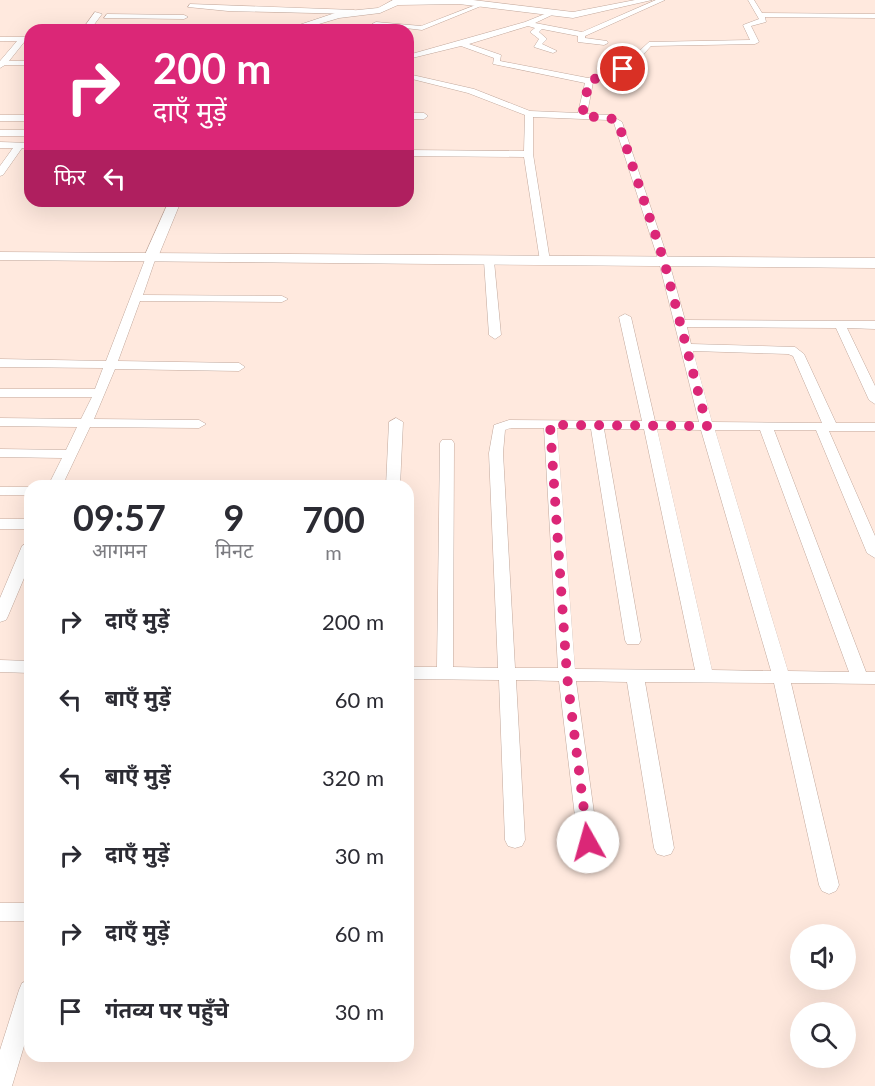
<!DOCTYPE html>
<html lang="hi">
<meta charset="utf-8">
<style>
:root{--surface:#fff;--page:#f2f2f3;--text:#2b2b33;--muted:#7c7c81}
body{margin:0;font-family:Lato,"Noto Sans Devanagari",sans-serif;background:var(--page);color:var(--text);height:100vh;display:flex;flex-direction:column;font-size:22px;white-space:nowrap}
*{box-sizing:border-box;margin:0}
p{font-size:20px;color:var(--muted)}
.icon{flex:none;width:33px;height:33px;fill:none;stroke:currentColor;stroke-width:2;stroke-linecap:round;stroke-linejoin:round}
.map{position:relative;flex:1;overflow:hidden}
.drawer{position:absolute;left:24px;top:480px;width:390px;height:582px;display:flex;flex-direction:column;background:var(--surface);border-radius:18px;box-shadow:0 6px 24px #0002}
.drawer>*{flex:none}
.top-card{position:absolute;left:24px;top:24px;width:390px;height:183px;border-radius:18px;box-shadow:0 6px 24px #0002;background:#db2777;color:#fff;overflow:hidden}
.controls{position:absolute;left:790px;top:924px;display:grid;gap:12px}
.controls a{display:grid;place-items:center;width:66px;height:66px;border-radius:50%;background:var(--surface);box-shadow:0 6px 24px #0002;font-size:30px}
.pin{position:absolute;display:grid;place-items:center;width:51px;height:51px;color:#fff;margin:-26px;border:3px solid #fff;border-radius:50%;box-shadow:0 2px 6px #0007}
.me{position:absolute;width:66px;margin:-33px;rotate:353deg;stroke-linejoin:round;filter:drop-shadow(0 0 4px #0008)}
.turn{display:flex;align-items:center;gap:21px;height:126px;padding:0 30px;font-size:27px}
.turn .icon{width:78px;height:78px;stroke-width:2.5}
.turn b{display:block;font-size:42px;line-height:51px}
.then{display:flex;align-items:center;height:57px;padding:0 30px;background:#0003;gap:12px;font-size:22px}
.eta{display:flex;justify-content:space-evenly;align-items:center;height:102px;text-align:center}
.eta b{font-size:36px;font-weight:700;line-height:42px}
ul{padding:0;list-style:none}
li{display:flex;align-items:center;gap:18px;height:78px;padding:0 30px}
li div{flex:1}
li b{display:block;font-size:22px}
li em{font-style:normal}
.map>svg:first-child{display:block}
</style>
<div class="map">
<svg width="875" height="1086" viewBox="0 0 875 1086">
<rect width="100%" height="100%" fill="#ffe9de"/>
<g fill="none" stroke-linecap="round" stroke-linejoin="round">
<defs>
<path id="minor" d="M656,0H665L585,36V38L607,41L608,43L604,45L578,42V36L542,29L539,32L547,39L542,44L557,51L553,53L534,47L539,39L530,32L535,28L528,26L469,44L501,55L500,61L588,78L623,66L649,42L750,40L743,25L759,19L748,0H754L762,13L875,14V18L765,17L766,22L751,26L759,42L755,44L651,46L629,70L593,82L587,114L610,115L622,122L669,262L685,320L875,321V329L847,328L875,386V404L869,400L836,328L687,327L691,344L795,347L804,354L836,423H875V431H829L875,536V558L867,553L816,430H774L866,672H875V684L791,683L839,885L836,891L829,894L822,891L819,885L774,683L645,682L674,848L671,854L664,856L657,854L654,848L627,682L576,681L598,842L595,848L588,850L581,848L578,842L559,681L516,680L525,840L522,846L515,848L508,846L505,840L499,680L408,679V667H437L440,443L442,440H452L454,443L453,667L498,668L489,453L494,425L509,420L642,421L619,317L625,314L631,317L655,421L699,422L659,262L614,123L608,120L533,117V154L550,261L545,264L540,261L524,157L408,156V150L524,151L525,115L468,93L408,78V74L474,89L530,111L578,113L585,83L493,64L494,58L461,46L408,59V55L525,22L552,11L554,14L535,23L582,32ZM693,351L788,354L793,356L822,423L712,422ZM511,428H544L558,668H515L503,453L505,430ZM557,428L591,429L625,640L627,644H639L641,640L604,429H644L695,670L575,669ZM657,429L701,430L771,671L712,670ZM715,430H760L849,672L788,671Z
M481,3L486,4L422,30L372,24L376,22L421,26Z
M190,4L354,10L358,12L354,14L228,11L188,7Z
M95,12L102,14L90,30H82Z
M107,14L184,15L188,17L184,19L104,18Z
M0,37H30V41H25L9,61H30V65H5L0,68V61L17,41H0Z
M408,113H424L428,116L424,119H408Z
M0,115H30V121H0Z
M0,130H30V136H0Z
M0,142L30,143V149L22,148L3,175L0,176V166L13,148H0Z
M151,254L156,257L143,295L282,296L288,299L282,302L140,301L118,361L239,363L245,367L239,371L115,369L94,419L199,420L206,424L199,428L90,427L62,486H48L62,458L0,457V449L66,450L77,427L0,426V418L81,419L92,397H0V389H95L103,368L0,367V359L106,361L146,257Z
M489,258L494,261L501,335L495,339L489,335L484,261Z
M396,418L403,422L400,486H386L389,422Z
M0,487H30V495H0Z
M0,519H30V529H0Z
M30,541V564L8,616L6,620L0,622V598L22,546Z
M0,660L30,661V673L0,672Z
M0,903H30V921H0Z
M30,980V1026L12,1086H0V1050L19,990L22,983Z"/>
<path id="tertiary" d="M393,0H473L573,12L635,0H652L573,18L459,4L398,5L380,13L339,18L299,30H284L338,12L378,8Z
M169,201H181L158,257L156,260H146L144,257Z"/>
<path id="secondary" d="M0,252L875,258V268L0,260Z"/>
</defs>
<use href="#minor" stroke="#c2a89c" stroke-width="1"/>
<use href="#tertiary" stroke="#c2a89c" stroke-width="1"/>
<use href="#secondary" stroke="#c2a89c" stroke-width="1"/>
<use href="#minor" fill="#fff" fill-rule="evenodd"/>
<use href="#tertiary" fill="#fff" fill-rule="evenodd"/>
<use href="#secondary" fill="#fff" fill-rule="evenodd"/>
</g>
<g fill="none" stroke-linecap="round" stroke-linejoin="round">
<path stroke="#db2777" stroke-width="10" stroke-dasharray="0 18" d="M588,842L567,676L550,425L707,426L664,261L618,122L610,118L582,116L589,81L623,69"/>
</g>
</svg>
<div class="controls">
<a><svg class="icon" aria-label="sound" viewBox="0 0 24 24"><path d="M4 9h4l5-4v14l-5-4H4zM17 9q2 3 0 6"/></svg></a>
<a><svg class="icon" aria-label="search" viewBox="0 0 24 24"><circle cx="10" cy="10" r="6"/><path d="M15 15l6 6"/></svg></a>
</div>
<div class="pin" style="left:623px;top:69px;background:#d93025"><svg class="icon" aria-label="arrive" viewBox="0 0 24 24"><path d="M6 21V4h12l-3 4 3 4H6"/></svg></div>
<svg class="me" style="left:588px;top:842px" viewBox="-20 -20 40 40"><circle r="19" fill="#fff"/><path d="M0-13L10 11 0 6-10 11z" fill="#db2777"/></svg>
<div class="top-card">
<div class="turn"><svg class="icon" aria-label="right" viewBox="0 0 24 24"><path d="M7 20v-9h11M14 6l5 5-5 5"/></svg><div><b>200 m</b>दाएँ मुड़ें</div></div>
<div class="then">फिर<svg class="icon" aria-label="left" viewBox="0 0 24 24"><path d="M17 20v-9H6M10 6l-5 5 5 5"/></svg></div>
</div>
<section class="drawer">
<div class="eta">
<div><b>09:57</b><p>आगमन</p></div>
<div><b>9</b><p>मिनट</p></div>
<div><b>700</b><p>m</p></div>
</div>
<ul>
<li><svg class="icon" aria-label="right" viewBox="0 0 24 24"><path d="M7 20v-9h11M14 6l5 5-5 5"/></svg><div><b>दाएँ मुड़ें</b></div><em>200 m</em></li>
<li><svg class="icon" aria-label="left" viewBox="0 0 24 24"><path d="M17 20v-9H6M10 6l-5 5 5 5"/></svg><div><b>बाएँ मुड़ें</b></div><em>60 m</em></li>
<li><svg class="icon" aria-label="left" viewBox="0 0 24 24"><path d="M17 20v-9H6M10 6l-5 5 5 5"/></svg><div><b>बाएँ मुड़ें</b></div><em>320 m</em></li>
<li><svg class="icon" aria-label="right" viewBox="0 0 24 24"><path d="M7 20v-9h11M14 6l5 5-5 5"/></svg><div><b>दाएँ मुड़ें</b></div><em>30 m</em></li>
<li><svg class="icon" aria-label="right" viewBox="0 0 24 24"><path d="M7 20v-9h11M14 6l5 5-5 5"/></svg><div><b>दाएँ मुड़ें</b></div><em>60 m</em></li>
<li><svg class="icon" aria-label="arrive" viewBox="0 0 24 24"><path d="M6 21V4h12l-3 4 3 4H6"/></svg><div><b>गंतव्य पर पहुँचे</b></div><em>30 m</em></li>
</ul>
</section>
</div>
